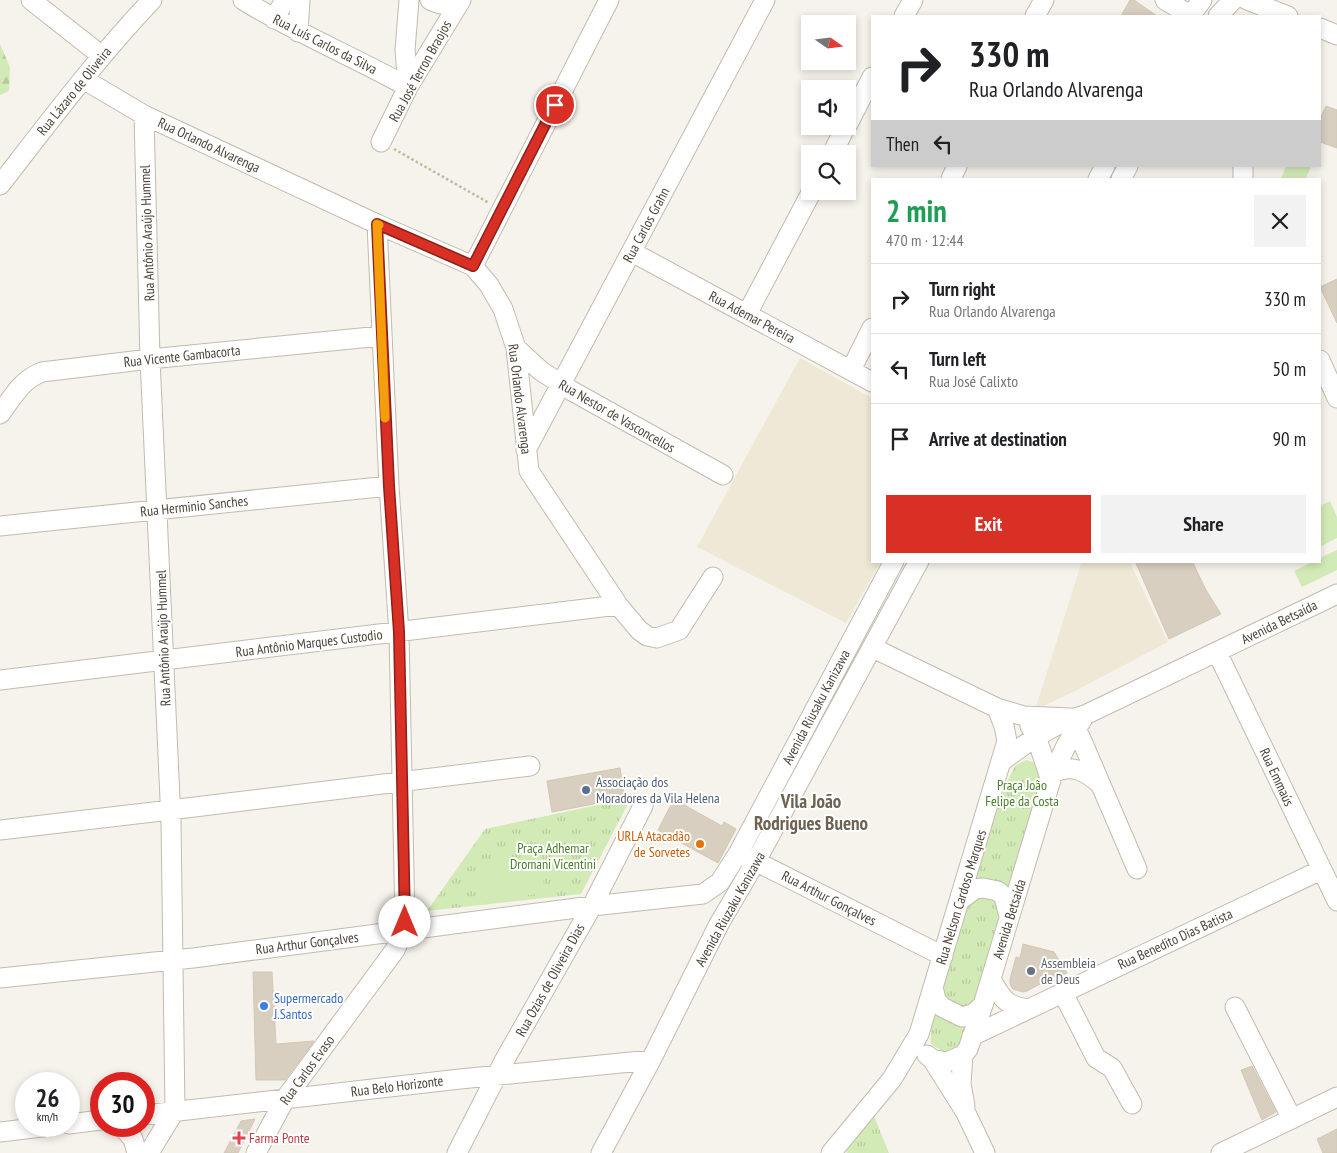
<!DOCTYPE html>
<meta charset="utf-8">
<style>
:root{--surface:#fff;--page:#f2f2f2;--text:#202124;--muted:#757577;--line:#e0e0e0;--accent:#d93025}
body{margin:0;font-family:"PT Sans Narrow",sans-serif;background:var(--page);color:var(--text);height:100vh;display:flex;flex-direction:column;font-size:19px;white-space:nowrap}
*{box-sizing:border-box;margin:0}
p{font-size:16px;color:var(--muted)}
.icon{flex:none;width:28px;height:28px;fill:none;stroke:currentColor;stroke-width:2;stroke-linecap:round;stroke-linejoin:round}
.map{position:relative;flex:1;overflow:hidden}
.side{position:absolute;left:871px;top:178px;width:450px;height:385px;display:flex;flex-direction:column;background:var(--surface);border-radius:0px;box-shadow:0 2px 8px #0003}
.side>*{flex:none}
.hud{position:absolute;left:871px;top:15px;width:450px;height:152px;border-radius:0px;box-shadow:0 2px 8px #0003;background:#fff;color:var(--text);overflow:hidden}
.needle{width:32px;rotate:104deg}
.controls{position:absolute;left:801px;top:15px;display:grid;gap:10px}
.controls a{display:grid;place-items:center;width:55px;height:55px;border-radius:0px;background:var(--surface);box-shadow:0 2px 8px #0003;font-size:25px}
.speed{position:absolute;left:15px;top:1072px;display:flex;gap:10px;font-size:25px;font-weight:700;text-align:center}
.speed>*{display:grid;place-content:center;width:65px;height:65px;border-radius:50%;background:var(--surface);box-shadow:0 2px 8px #0003;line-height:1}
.speed small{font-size:12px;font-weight:400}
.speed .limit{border:8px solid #d22;background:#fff;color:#111}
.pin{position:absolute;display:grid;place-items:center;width:42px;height:42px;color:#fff;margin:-21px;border:2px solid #fff;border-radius:50%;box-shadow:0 1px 5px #0007}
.me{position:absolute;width:55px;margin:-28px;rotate:0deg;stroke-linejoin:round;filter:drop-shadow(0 0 4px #0008)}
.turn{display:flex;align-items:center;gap:18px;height:105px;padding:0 15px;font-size:22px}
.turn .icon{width:65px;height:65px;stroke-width:2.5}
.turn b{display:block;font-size:35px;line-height:42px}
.then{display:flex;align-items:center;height:48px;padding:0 15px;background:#0003;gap:10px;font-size:19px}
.round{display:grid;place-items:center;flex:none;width:52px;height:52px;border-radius:0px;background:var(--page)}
.headline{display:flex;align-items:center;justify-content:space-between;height:85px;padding:0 15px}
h1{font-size:30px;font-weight:700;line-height:38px;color:#1e9e55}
.primary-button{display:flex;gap:10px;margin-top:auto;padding:10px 15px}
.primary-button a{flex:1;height:58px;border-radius:0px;background:var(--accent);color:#fff;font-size:20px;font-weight:700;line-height:58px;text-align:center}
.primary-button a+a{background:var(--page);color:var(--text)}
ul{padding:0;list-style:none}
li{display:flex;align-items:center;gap:15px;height:70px;padding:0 15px;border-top:1px solid var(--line)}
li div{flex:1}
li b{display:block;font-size:19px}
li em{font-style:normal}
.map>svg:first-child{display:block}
</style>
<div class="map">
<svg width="1337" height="1153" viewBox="0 0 1337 1153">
<defs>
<pattern id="grass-tufts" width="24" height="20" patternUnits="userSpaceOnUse" patternTransform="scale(1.25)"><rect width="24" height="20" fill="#d2eab5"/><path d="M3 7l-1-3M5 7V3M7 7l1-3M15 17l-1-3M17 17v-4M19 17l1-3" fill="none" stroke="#b6ca9c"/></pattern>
<pattern id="forest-firs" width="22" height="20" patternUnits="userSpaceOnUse" patternTransform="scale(1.25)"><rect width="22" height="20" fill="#d2eab5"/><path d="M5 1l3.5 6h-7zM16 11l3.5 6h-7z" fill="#b6ca9c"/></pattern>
</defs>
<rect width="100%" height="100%" fill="#f6f3ec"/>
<path fill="#efe8d6" d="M800,358L872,398V561H881L846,623L697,547Z
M1082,561H1129L1168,642L1075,691L1035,710Z"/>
<path fill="url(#grass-tufts)" d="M1026,760L1036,763L1043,788L998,923L961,1045L954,1052L942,1051L931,1044C929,1017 941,989 948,963C966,903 986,844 1006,784L1015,766Z
M631,798L581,894L427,911L485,829Z
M874,1116L889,1153H847L846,1150Z"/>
<path fill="url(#forest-firs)" d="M0,44L10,67L9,91L0,95Z"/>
<path fill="#d2eab5" d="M1286,166H1311L1306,179H1281Z
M1330,501L1337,517V538L1320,547V506Z
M1337,550V570L1302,587L1294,571L1314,561H1320V558Z
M540,855L545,893L481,901L476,863Z"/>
<path fill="#d8cfc1" stroke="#d3c7b4" d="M1130,0H1134L1157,16H1121Z
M1326,106L1337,110V148L1320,142V118Z
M1337,279V323L1320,287Z
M1135,561H1192L1206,590L1221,614L1169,639Z
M620,768L625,798L552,812L547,781Z
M676,795L687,801L686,806L722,826L724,822L736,829L718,863L658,830Z
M1023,944L1054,952L1067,973L1056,978L1055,976L1027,991L1023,992L1013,989L1010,984V979L1016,957L1020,958Z
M253,972H272L276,1044L314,1041L285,1080H256Z
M1252,1066L1276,1112L1262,1120L1241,1070Z
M255,1119L238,1153H224L241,1121Z
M1337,1129V1153H1323L1317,1139Z"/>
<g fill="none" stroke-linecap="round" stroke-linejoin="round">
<defs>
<path id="minor" d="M31,0L102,56
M243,0C296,33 354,57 408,87
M430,0C440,5 450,7 460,1
M1165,0L1192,16
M1247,0L1288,16
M904,16L913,0
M1035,16L1044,0
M1190,16L1202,0
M1218,16L1233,0
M274,19L285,0
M1320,28L1337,35
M298,32L300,0
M83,79L144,115L377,224L473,266L489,285L503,309L516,348L529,471L618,605L639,630L647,636L657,638L679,630L713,577
M408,87L405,50L409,0
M144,115L150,359L171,821L175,1110L149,1153
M848,124L872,77
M381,142L408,87L461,0
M832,154L846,126
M1243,166V179
M951,179L957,166
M1098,179L1105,166
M1121,179L1128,166
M0,185C49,122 97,58 152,0
M632,252L872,382
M473,266L609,0
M747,314L812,191
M516,348L541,371L572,391L723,475
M1320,360L1337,398
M851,370L872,328
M0,414C13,397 21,380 42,372L150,359L381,336
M526,450L765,0
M0,526L389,486
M873,648L997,708L1024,716L1070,718
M1217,652L1337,901
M0,680L618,605
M1068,723C1076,726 1079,735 1082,741L1137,869
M1030,726L1036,736L1051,781
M1002,761C1028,742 1053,723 1085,715L1337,594
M1053,773C1072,763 1087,772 1101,785
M0,830L170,810L530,766
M745,856L943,956
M959,901L975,889L983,888L998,891L1004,897L1009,916
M0,978L193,958L592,906L703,894L720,882L739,852L894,561
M991,979C1001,998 1006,1006 1028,1009
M933,987L936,1000L942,1007L962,1017L973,1014L983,1005
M1063,993L1096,1058L1112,1068L1132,1104
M1235,1007L1292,1119
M972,1036L1321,870
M927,1055L932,1059L966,1113L985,1153
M963,1055L961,1084L965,1106
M932,1059L947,1062L963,1055L968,1049L983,1005L1053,773L1067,744L1085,715
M144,1115L460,1079L651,1060
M69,1124L101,1120
M122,1126L133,1139L137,1153
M0,1132L50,1126
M256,1153L285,1099L395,950L404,930L405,922L399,633L389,486L377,224
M457,1153L504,1061L592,906L643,806
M601,1153L651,1060L719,924L756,861L919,561
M831,1153L892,1079L919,1034L1007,741L1004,726L997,708
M1221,1153L1337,1097"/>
</defs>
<use href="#minor" stroke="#c2bbae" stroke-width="21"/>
<path stroke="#c4b79f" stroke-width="2.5" stroke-dasharray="2.5 2.5" stroke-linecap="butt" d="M394,149L489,203"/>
<use href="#minor" stroke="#fff" stroke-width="19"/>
</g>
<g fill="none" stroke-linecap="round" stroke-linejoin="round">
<defs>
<path id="route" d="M405,922L399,632L389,486L377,224L473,266L555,105"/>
</defs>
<use href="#route" stroke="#8d1f18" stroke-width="12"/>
<use href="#route" stroke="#d93025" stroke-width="9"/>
<path stroke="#f59e0b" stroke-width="9" d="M379,225L377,224L385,418"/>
</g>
<circle fill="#5c6f8a" stroke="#fff" stroke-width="2" cx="586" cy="790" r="5"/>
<circle fill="#e8710a" stroke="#fff" stroke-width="2" cx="700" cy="844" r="5"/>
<circle fill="#6b7280" stroke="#fff" stroke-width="2" cx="1031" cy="971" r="5"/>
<circle fill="#3f7fe0" stroke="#fff" stroke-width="2" cx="264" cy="1006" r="5"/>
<path fill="#e0444e" stroke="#fff" stroke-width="2" d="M236.5 1130.5h5v5h5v5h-5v5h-5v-5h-5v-5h5z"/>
<g text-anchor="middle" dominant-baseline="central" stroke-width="4" stroke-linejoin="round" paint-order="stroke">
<g font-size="14" fill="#4b4439" stroke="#fff">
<text transform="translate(325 44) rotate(27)">Rua Luís Carlos da Silva</text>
<text transform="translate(420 71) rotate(-61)">Rua José Terron Braojos</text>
<text transform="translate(74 91) rotate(-51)">Rua Lázaro de Oliveira</text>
<text transform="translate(209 145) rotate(25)">Rua Orlando Alvarenga</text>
<text transform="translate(646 225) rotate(-62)">Rua Carlos Grahn</text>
<text transform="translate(147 233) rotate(-92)">Rua Antônio Araújo Hummel</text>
<text transform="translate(752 317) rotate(28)">Rua Ademar Pereira</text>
<text transform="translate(182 356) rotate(-6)">Rua Vicente Gambacorta</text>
<text transform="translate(520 399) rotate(83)">Rua Orlando Alvarenga</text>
<text transform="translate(617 416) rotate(30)">Rua Nestor de Vasconcellos</text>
<text transform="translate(194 506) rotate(-6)">Rua Herminio Sanches</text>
<text transform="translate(1279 622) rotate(-26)">Avenida Betsaída</text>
<text transform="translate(163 638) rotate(-92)">Rua Antônio Araújo Hummel</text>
<text transform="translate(309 643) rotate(-7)">Rua Antônio Marques Custodio</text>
<text transform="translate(816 707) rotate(-62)">Avenida Riusaku Kanizawa</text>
<text transform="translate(1277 777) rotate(65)">Rua Emmaús</text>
<text transform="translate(961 897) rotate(-73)">Rua Nelson Cardoso Marques</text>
<text transform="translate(829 898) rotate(27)">Rua Arthur Gonçalves</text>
<text transform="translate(730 909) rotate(-61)">Avenida Riuzaku Kanizawa</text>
<text transform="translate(1009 919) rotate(-73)">Avenida Betsaída</text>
<text transform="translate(1175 939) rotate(-25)">Rua Benedito Dias Batista</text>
<text transform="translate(307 943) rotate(-7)">Rua Arthur Gonçalves</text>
<text transform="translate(550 980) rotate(-61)">Rua Ozias de Oliveira Dias</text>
<text transform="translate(307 1070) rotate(-54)">Rua Carlos Evaso</text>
<text transform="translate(397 1086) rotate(-7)">Rua Belo Horizonte</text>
</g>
<g font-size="14" fill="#4e5e75" stroke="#fff" text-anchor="start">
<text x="596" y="782">Associação dos<tspan x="596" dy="16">Moradores da Vila Helena</tspan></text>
</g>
<g font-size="14" fill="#4a7f2a" stroke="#fff">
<text x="1022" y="785">Praça João<tspan x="1022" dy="16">Felipe da Costa</tspan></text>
<text x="553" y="848">Praça Adhemar<tspan x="553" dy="16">Dromani Vicentini</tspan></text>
</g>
<g font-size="14" fill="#c56008" stroke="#fff" text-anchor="end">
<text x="690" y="836">URLA Atacadão<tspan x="690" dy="16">de Sorvetes</tspan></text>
</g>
<g font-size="14" fill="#5b616d" stroke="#fff" text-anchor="start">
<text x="1041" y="963">Assembleia<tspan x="1041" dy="16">de Deus</tspan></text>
</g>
<g font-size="14" fill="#366cbe" stroke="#fff" text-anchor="start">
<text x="274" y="998">Supermercado<tspan x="274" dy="16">J.Santos</tspan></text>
</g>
<g font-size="14" fill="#be3a42" stroke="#fff" text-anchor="start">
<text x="249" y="1138">Farma Ponte</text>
</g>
<g font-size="19" font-weight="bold" fill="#6e6250" stroke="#fff">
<text x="811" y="801">Vila João<tspan x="811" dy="22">Rodrigues Bueno</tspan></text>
</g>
</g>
</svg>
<div class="controls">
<a><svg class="needle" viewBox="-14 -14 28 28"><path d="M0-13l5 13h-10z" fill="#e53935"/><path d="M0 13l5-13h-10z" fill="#757577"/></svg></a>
<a><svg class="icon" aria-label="sound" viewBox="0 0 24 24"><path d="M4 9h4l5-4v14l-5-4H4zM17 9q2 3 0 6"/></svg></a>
<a><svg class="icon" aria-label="search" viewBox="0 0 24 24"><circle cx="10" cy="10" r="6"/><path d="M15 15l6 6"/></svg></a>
</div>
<div class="speed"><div>26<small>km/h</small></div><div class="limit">30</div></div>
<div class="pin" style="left:555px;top:105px;background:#d93025"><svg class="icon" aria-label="arrive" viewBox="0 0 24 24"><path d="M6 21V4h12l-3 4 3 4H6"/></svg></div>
<svg class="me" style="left:405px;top:922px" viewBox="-20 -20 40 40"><circle r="19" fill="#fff"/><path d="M0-13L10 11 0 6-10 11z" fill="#d93025"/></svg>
<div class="hud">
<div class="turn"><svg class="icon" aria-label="right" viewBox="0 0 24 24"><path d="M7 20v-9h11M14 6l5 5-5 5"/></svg><div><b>330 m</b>Rua Orlando Alvarenga</div></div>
<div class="then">Then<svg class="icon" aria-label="left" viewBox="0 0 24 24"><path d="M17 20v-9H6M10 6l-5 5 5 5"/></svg></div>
</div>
<section class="side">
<div class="headline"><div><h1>2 min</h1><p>470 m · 12:44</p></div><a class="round"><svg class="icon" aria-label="close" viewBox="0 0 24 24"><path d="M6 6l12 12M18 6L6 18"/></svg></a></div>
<ul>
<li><svg class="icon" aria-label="right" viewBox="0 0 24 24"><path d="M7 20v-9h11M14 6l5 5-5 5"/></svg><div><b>Turn right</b><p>Rua Orlando Alvarenga</p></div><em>330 m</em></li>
<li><svg class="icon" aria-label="left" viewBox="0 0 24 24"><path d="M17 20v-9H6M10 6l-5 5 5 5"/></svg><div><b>Turn left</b><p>Rua José Calixto</p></div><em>50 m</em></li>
<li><svg class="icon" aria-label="arrive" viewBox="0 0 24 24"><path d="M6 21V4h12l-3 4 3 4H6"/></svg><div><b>Arrive at destination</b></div><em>90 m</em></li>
</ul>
<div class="primary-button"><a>Exit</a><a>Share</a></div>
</section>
</div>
